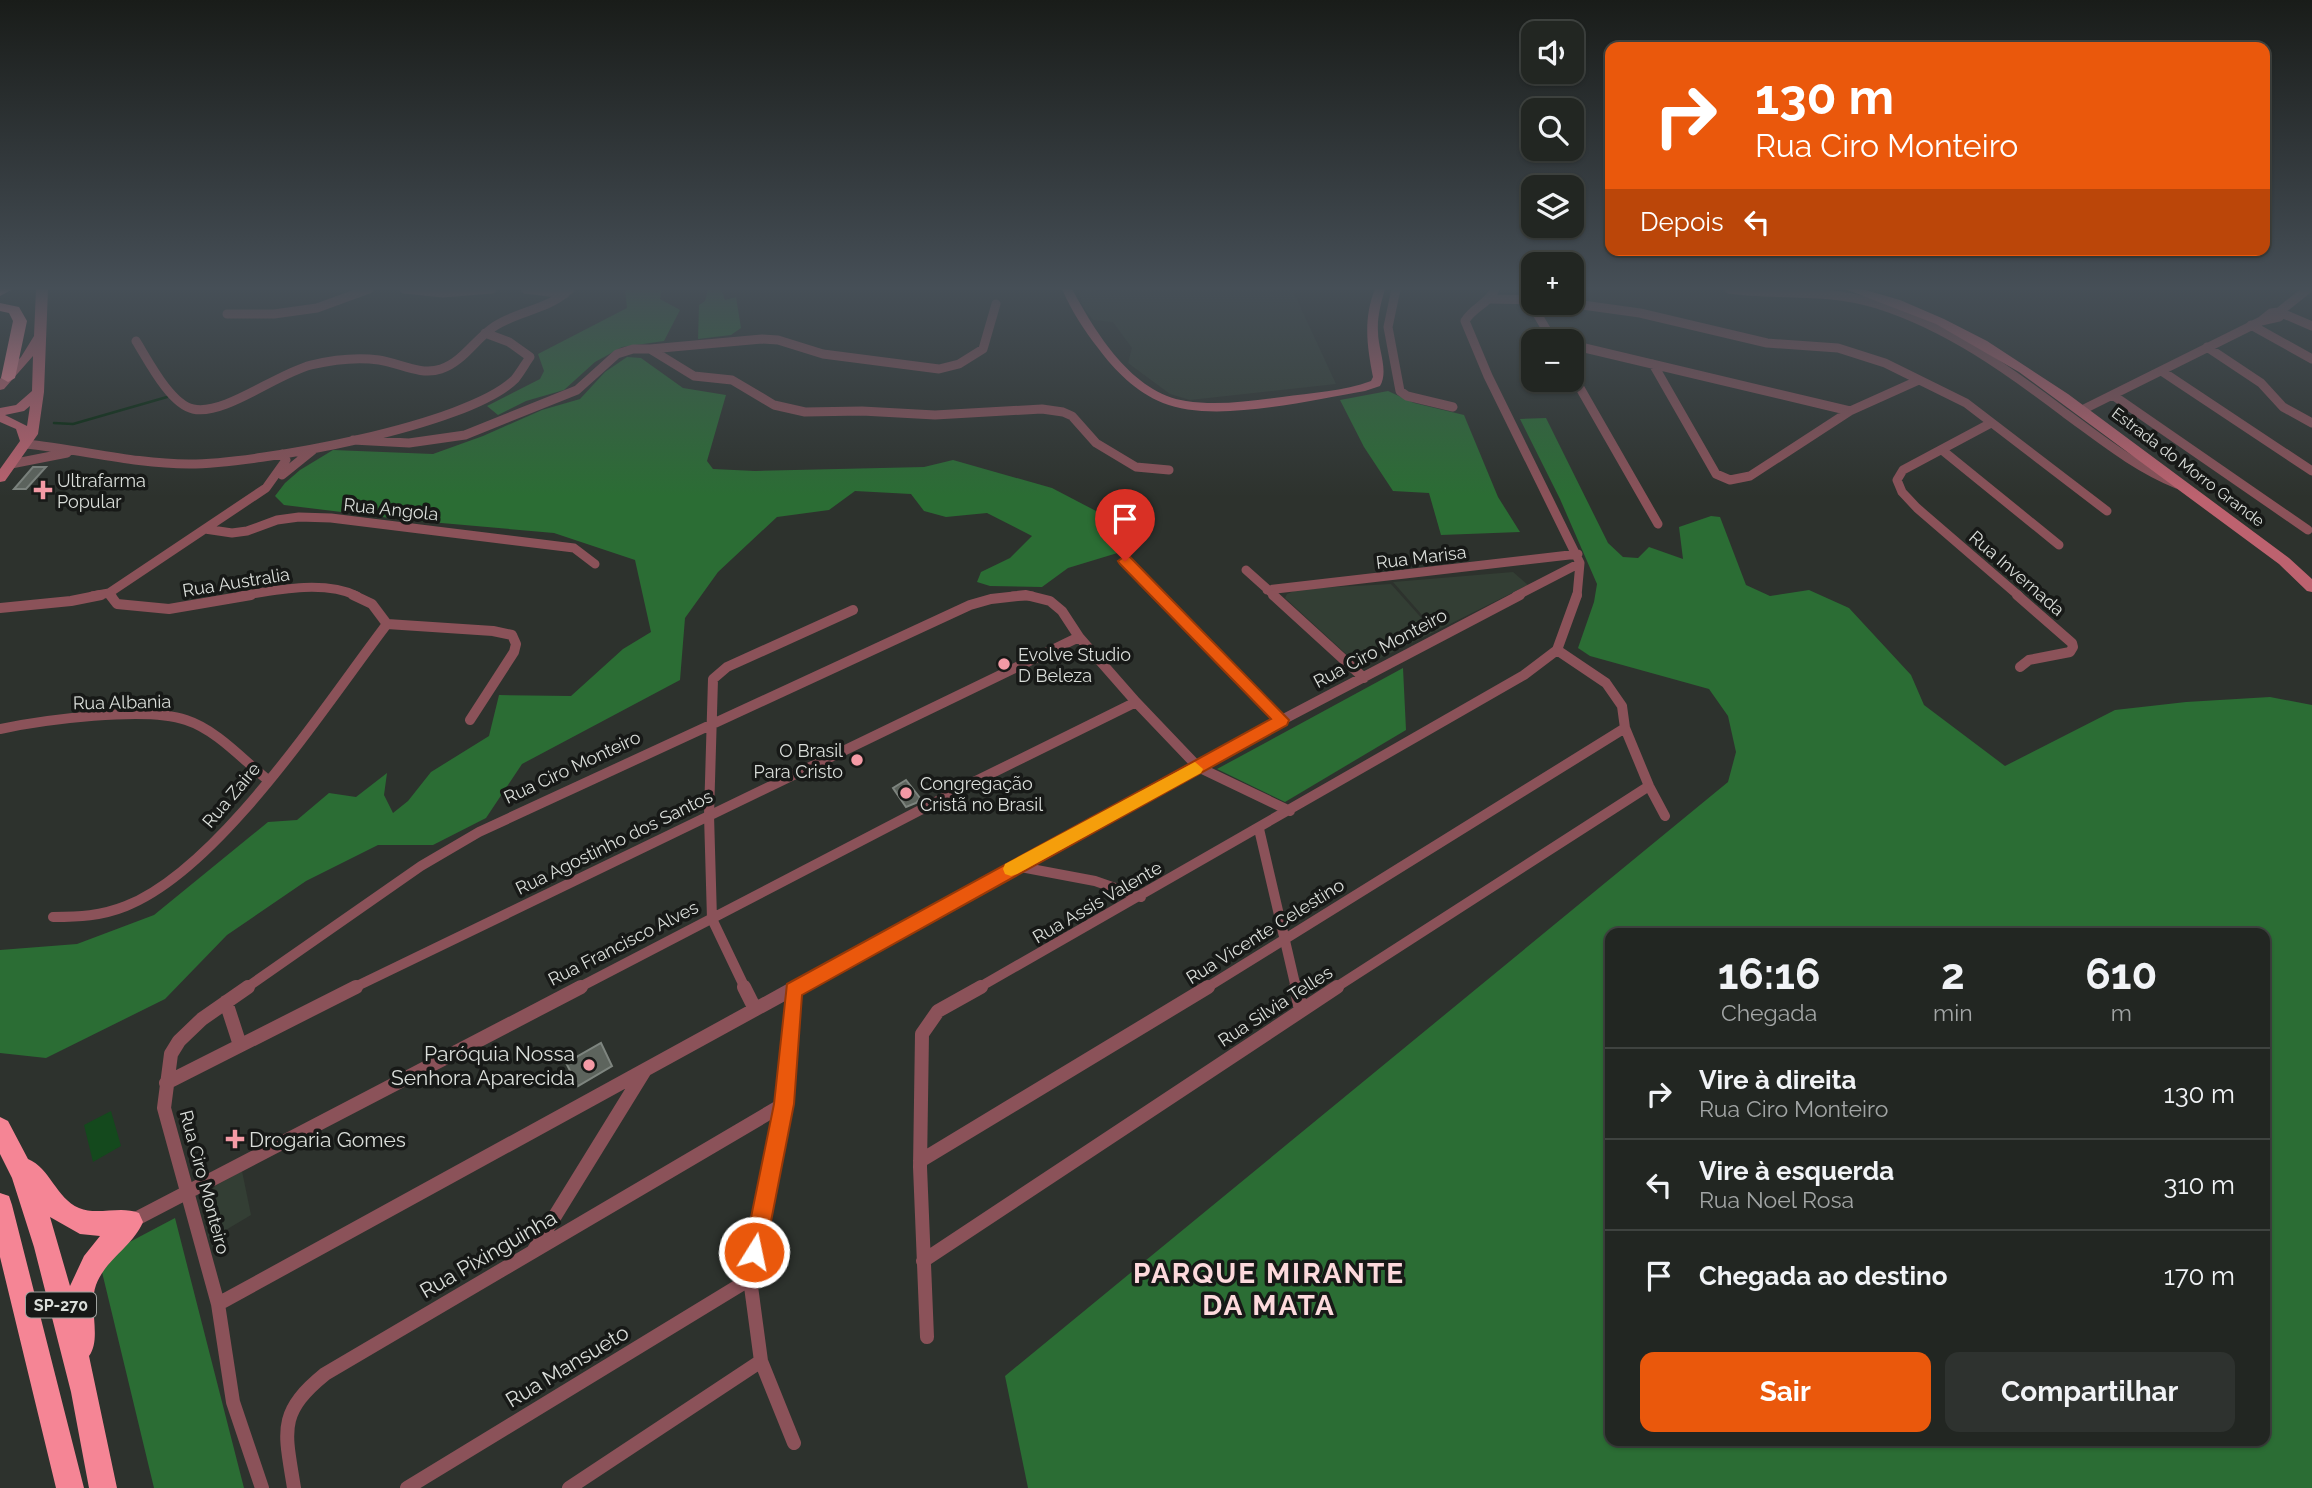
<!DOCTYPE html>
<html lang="pt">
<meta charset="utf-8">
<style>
:root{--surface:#222622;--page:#2e322f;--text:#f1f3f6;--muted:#a2a5a5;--line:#3f4340;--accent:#ea580c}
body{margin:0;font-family:Raleway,sans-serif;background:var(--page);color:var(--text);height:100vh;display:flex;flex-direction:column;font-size:26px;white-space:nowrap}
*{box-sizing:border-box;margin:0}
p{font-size:23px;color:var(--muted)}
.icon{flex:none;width:38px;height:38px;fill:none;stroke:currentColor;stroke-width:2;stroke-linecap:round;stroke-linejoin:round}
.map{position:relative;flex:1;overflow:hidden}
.side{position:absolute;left:1605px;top:928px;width:665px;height:518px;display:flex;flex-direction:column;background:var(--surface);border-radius:14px;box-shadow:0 2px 5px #0004,0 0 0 2px var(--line)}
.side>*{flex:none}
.top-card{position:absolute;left:1605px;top:42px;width:665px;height:214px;border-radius:14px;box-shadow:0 2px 5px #0004,0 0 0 2px var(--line);background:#ea580c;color:#fff;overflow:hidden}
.controls{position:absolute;left:1521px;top:21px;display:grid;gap:14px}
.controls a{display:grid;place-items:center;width:63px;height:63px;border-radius:14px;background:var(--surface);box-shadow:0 2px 5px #0004,0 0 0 2px var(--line);font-size:35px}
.pin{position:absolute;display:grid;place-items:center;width:60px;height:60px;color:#fff;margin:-72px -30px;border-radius:50% 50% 50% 0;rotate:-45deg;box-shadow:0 0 7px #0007}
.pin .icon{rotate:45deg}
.me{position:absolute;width:77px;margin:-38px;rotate:10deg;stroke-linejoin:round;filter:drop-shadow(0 0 5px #0008)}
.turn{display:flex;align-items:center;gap:24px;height:147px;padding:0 35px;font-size:32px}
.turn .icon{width:91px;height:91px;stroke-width:2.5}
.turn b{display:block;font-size:49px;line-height:60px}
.then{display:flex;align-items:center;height:66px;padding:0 35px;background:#0003;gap:14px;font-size:26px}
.eta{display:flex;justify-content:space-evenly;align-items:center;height:119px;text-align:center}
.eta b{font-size:42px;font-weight:700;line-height:49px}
.primary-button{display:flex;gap:14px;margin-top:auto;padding:14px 35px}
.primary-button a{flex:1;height:80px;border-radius:14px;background:var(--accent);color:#fff;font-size:28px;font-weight:700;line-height:80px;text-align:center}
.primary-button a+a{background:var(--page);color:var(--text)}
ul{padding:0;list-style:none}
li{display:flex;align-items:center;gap:21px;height:91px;padding:0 35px;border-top:2px solid var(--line)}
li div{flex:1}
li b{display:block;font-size:26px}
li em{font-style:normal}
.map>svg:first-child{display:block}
</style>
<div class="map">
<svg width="2312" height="1488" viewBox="0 0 2312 1488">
<rect width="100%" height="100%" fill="#2d322d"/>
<path fill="#333e34" d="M1087,289H1095L1098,292L1130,289H1292L1336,384L1190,400L1170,394L1128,363L1132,348L1113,322L1093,320L1082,305L1080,293Z
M1513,572L1528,585L1436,631L1393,582Z
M1391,584L1434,632L1366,665L1357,664L1285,598L1287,594L1299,589Z
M242,1171L251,1215L209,1240L202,1203L215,1186Z"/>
<path fill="#14491d" d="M111,1111L121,1146L93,1162L84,1125Z"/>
<path fill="#2b6d34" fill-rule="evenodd" d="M625,289H662L660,299L680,310L664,341L622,347L595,362L564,390L526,401L498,415L487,406L540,379L544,371L538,354L627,308Z
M708,289H721L725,300L736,297L741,328L731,335L698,339L699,305L705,301Z
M627,357L641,358L683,388L726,395L707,461L713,469L755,471L924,467L953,460L1052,488L1140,534L1124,551L1068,568L1042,587L990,586L977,582L981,572L1010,558L1032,536L987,513L946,517L924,511L911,494L855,491L829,510L777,517L718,572L685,618L680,680L522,764L486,818L433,845H378L306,881L227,935L165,999L46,1058L0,1053V950L77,944L154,915L268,822L297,820L329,793L356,797L387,773L384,795L393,813L408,801L431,772L489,736L499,695L571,696L623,649L651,632L635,560L554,533L407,520L284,505L275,496L285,483L300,470L333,450L433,454L483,436L542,410L580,399L605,372Z
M1388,391L1414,403L1464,415L1498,497L1520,532L1441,535L1429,493L1393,491L1364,447L1340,400Z
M1546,418L1608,543L1623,557L1638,558L1649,547L1683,559L1679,527L1711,516L1720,517L1746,585L1770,596L1809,590L1849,608L1911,675L1924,705L2005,766L2115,710L2186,702L2270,697L2312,705V1488H1028L1005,1376L1728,782L1736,752L1728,716L1709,689L1590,656L1578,648L1594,602L1597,584L1560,499L1520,419ZM1610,933H2264V1440H1610Z
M1403,668L1406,730L1285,802L1217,769Z
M175,1218L244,1488H154L102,1272L122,1246Z"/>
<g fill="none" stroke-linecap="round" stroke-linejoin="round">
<path stroke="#05290b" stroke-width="2.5" d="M54,423L73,424L167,397"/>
</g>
<path fill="#5d645d" stroke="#7e857f" stroke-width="2" d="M33,467H46L26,489H14Z
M906,780L920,798L916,803L906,807L893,788Z
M601,1043L612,1066L578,1086L566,1063Z"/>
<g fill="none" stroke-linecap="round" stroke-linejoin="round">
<path stroke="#8b5259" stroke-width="9" d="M404,289L443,293L492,289
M525,289L565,294
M1396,289L1388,327L1400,391L1407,396L1453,407
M1495,289C1489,304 1473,307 1465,321L1488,376L1580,563L1577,596
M1729,289C1779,296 1828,288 1877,304C1947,326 2007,369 2065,413C2101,439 2135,467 2177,484
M1491,299L1533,300
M1529,300L1553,341
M1568,303L1640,313L1767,343L1838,348L1885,363L1966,403L2107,511
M2279,312V317L2261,321L2271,313Z
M2279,312L2308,289
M2279,312L2312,326
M227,314H274L317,308L369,289
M2251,325L2312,359
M136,341C148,360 170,404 193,409C224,416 276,374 311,365C332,360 357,357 379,360C400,363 420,376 441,369C463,362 476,338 495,326C520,310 548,310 570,289
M1572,345L1850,411
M2207,347L2261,383L2283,407L2312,423
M650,349L762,339L778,340L823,354L939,369L959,364L983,349L996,304
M1653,364L1716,474L1730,480L1750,476L1850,411L1919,380
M2163,372L2312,471
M1572,374L1658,524
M2114,396L2308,530
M2082,410L2261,321
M1991,423L1903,470L1897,480L1902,492L1917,508L2019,596
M353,440L409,443L465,435L577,390L617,354L633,349H650L694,376L732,380L774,405L805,412L862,411L935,415L1042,409L1063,412L1072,416L1096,443L1136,467L1169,470
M25,444C79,449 134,464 189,464C257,464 468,426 515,379C520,373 525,364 530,357L509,342L485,333
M1942,450L2059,545
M11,464L67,453
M282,475L313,450
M205,529L232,533L247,531L277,520L299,517L331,518L574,548L595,564
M1125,561L1160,596
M1246,570L1275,596
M1267,590L1578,554
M109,593L112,596
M92,596L109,593L266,488L286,460L282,454
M241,596C276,590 324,580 357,596
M1013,596H1032
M1516,596L1580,563"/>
<path stroke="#8b5259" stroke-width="10" d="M110,595L117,604L169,609L251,595
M353,595L372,604L387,624L493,631L512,635L516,644L514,652L470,720
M1158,595L1282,720
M1273,595L1364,678
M1577,595L1557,650L1606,683L1622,706L1625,728L1649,786L1665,816
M2017,595L2072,643L2073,647L2070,652L2029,660L2020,667
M0,608L71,601L101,595
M0,729C43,720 145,706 186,720C217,730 243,760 268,780
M1259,829L1296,988
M1015,866L1095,881L1141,897
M53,917C79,917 101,916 126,906C220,869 325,705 387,624
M246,988L421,866L479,832L970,605L991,599L1026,595L1050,601L1062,611L1079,637L1136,702L1198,767L1290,811
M353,988L1079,637
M578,988L978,780L1136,702
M745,988L712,919L709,815L713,679L727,667L853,610
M793,988L1282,720L1520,595
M978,988L1524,675L1557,650
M1206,988L1625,728
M1335,988L1649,786"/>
<path stroke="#8b5259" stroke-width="14" d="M248,987L202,1019L179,1041L171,1054L164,1108L218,1304L233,1402L262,1488
M744,987L755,1009
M1296,987L1301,1010
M794,990L784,1104L750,1279L761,1361L794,1443
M226,1002L240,1045
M166,1083L356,987
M920,1161L1208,987
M130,1222L581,987
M534,1250L645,1070
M923,1261L1337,987
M218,1304L796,987
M927,1337L920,1167L922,1034L938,1011L981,987
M294,1488C285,1431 277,1413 325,1374L784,1104
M407,1488L750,1279
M569,1488L761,1361"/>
<path fill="#bd626f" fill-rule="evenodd" d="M36,289H48L44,392L38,434L5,481L0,482V469L20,441L16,429L0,422V408L16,405L32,391L33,356L4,389L0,390V379L21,357L34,336ZM30,406L27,426L5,415L24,411Z
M1062,289H1072C1096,333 1132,393 1186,401C1217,406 1251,401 1282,397C1311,393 1344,391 1371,381L1373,377C1367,346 1363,319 1375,289H1385C1381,303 1377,317 1378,332C1378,349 1389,371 1380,386L1365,391C1311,400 1214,424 1163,403C1136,392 1115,371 1098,348C1084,330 1071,310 1062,289Z
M1845,289H1862L1900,300L1944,319L1987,341L2068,394L2289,558L2312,579V592L2307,591L2279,564L2019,372L1936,324Z"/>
<path fill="#f58595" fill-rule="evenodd" d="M0,289H13L0,296Z
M0,303L19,307L27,321L15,378L8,382L1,378L13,321L9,313L0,311Z
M0,1117L8,1121L28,1159C50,1168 56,1198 79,1208C98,1216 120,1205 139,1213L143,1222C133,1246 105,1260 96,1285C88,1307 102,1338 89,1356L117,1488H89L71,1392L34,1247L12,1178L0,1154ZM50,1217L80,1234L100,1236L84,1256L70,1286Z
M0,1193L9,1196L12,1205L84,1488H56L0,1257Z"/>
</g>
<linearGradient id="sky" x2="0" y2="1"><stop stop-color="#191c19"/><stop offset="0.58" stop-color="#464f57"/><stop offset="1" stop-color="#464f57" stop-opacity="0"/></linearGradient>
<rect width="2312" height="497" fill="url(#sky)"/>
<path fill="#ea580c" stroke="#983908" stroke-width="2" d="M1125,556L1130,557L1289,720L1287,725L802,995L794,1104L765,1252L762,1259L754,1262L747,1259L744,1252L774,1104L787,984L1271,719L1120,564L1118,561Z"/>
<path fill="#f59e0b" d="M1195,762L1203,769L1201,773L1017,874L1011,876L1005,874L1003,869L1005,864Z"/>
<g fill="#f49aa5" stroke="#171917" stroke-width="2.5">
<path d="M39.5 479.5h7v7h7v7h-7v7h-7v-7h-7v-7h7z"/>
<circle cx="1004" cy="664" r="7"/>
<circle cx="857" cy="760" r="7"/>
<circle cx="906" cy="793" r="7"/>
<circle cx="589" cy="1065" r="7"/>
<path d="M231.5 1128.5h7v7h7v7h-7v7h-7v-7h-7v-7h7z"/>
</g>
<g text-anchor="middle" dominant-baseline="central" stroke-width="7" stroke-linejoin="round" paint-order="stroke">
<g font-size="16" fill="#dadeda" stroke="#171917">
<text transform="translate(2188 467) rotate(37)">Estrada do Morro Grande</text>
</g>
<rect fill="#171917" stroke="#a0a3a0" stroke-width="2" x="26" y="1292.5" width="70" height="25" rx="5"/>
<g font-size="16" font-weight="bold" fill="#dadeda">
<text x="61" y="1305">SP-270</text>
</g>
<g font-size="18" fill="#dadeda" stroke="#171917" text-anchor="start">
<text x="57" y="480">Ultrafarma<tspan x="57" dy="21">Popular</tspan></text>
<text x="1018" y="654">Evolve Studio<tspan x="1018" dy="21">D Beleza</tspan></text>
<text x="843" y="750" text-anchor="end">O Brasil<tspan x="843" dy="21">Para Cristo</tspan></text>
<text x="920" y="783">Congregação<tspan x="920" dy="21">Cristã no Brasil</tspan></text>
</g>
<g font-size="18" fill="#dadeda" stroke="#171917">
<text transform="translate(391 509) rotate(6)">Rua Angola</text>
<text transform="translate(1421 557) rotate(-7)">Rua Marisa</text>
<text transform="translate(2017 573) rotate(41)">Rua Invernada</text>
<text transform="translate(236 582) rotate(-9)">Rua Australia</text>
<text transform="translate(1380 648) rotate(-28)">Rua Ciro Monteiro</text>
<text transform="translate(122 702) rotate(-1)">Rua Albania</text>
<text transform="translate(572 767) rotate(-25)">Rua Ciro Monteiro</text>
<text transform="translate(231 795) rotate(-50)">Rua Zaire</text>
<text transform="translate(614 842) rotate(-26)">Rua Agostinho dos Santos</text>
<text transform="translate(1097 902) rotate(-30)">Rua Assis Valente</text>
<text transform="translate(1265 931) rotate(-32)">Rua Vicente Celestino</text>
<text transform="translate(623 943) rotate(-27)">Rua Francisco Alves</text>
<text transform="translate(1275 1006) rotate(-33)">Rua Silvia Telles</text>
<text transform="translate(205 1182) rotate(75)">Rua Ciro Monteiro</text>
</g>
<g font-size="21" fill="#dadeda" stroke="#171917" text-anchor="end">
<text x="575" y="1053">Paróquia Nossa<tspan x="575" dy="24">Senhora Aparecida</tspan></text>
<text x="249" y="1139" text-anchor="start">Drogaria Gomes</text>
</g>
<g font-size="21" fill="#dadeda" stroke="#171917">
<text transform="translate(488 1254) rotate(-30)">Rua Pixinguinha</text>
<text transform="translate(567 1366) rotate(-31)">Rua Mansueto</text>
</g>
<g font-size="28" font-weight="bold" letter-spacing="2" fill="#fdd9dc" stroke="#171917">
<text x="1269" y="1273">PARQUE MIRANTE<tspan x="1269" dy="32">DA MATA</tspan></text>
</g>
</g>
</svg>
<div class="controls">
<a><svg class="icon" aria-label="sound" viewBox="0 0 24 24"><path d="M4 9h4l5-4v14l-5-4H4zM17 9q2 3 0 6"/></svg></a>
<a><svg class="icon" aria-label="search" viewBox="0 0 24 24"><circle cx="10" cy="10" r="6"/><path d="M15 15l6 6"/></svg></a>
<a><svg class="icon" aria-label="layers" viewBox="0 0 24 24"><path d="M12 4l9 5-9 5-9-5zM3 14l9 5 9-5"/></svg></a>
<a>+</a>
<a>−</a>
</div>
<div class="pin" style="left:1125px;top:561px;background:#d93025"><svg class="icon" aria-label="arrive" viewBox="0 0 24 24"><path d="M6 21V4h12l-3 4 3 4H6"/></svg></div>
<svg class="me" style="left:754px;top:1252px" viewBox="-20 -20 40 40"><circle r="17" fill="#ea580c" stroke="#fff" stroke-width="3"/><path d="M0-11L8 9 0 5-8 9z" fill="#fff"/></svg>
<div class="top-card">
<div class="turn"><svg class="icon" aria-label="right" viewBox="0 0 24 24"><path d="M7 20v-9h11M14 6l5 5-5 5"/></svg><div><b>130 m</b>Rua Ciro Monteiro</div></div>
<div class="then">Depois<svg class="icon" aria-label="left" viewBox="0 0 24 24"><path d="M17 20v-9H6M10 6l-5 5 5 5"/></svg></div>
</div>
<section class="side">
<div class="eta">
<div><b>16:16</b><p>Chegada</p></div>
<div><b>2</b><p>min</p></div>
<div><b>610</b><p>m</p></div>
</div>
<ul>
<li><svg class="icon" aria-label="right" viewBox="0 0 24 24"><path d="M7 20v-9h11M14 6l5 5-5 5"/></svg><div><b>Vire à direita</b><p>Rua Ciro Monteiro</p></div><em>130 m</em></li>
<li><svg class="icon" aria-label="left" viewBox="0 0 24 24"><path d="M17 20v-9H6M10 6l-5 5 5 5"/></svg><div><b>Vire à esquerda</b><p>Rua Noel Rosa</p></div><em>310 m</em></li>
<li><svg class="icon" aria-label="arrive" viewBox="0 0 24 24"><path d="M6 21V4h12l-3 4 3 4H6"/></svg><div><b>Chegada ao destino</b></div><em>170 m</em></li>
</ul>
<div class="primary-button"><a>Sair</a><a>Compartilhar</a></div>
</section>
</div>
